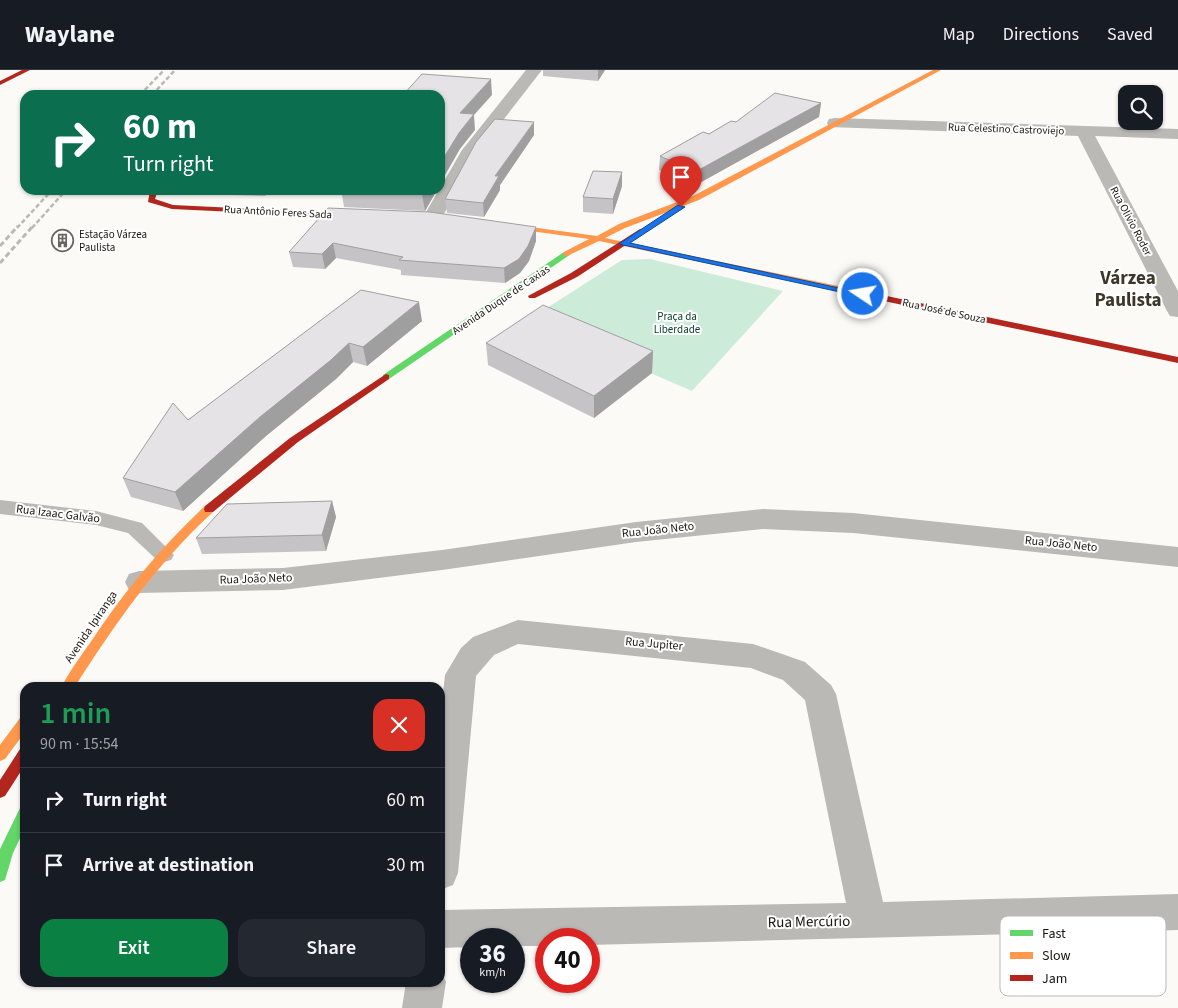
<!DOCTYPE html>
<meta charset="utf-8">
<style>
:root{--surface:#171b24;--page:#242831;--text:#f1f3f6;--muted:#9ea1a6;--line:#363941;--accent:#0b8043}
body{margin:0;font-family:"Source Sans 3",sans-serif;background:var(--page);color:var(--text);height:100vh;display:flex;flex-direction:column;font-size:19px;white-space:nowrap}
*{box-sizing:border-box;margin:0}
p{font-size:16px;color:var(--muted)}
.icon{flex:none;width:28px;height:28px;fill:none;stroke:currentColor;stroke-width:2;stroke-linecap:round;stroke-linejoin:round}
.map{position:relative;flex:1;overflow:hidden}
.drawer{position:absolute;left:20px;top:612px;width:425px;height:305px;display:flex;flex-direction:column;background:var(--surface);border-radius:15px;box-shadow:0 1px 4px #0004}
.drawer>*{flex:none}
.hud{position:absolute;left:20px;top:20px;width:425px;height:105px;border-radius:15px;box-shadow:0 1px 4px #0004;background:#0b6e4f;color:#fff;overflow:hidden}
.controls{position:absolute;left:1118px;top:15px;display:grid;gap:10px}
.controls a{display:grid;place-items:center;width:45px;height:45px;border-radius:10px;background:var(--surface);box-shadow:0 1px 4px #0004;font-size:25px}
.speed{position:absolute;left:460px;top:858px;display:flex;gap:10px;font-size:25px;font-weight:700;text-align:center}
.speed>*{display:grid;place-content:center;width:65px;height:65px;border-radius:50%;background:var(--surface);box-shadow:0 1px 4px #0004;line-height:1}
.speed small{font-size:12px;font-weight:400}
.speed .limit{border:8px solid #d22;background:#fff;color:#111}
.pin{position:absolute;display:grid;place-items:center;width:42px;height:42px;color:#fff;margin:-51px -21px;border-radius:50% 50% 50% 0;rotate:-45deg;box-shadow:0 0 5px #0007}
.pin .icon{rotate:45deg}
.me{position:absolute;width:55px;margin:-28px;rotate:282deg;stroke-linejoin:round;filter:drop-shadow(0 0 4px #0008)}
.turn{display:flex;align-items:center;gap:18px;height:105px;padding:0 20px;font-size:22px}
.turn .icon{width:65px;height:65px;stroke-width:2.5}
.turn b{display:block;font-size:35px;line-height:42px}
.round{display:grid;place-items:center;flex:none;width:52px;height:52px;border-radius:15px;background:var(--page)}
.headline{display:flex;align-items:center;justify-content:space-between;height:85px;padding:0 20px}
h1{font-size:30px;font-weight:600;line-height:38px;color:#1e9e55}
.button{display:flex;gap:10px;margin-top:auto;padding:10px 20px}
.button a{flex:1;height:58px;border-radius:15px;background:var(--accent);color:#fff;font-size:20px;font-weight:600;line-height:58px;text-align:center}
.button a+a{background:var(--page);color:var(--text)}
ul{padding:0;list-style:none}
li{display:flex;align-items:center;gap:15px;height:65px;padding:0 20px;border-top:1px solid var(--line)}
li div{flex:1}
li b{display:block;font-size:19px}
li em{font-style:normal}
header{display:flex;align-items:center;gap:30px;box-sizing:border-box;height:70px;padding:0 25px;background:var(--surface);border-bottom:1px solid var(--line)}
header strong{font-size:24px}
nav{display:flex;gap:28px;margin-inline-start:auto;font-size:18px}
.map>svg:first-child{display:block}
</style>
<header>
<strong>Waylane</strong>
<nav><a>Map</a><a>Directions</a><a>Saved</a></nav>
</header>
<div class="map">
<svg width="1178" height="938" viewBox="0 0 1178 938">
<rect width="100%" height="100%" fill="#fcfaf7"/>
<path fill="#ccebd9" d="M650,189L783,221L692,321L528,250L622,190Z"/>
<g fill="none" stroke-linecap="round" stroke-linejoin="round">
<path fill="#bab9b6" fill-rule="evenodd" d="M0,430L96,441L142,453L174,485L171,490L164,492L157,490L128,463L96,455L0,444Z"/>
<path fill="#bab9b6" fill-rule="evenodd" d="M526,0H542L476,85L439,153H425L422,149L462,80Z
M835,48L1178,59V69L1095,66L1178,221V247L1170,246L1167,241L1078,66L829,57L827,53L829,49Z
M763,439L853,443L1178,477V497L853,463L763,459L636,472L442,500L283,520L139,523L129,520L125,512L129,504L139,501L283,498L442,480L636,452Z
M518,550L753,574L805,592L831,615L836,624L883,832L1178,824V860L589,875V869H546V876H514V869H471V877L440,878V840L846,833L805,630L783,610L751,598L518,574L494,585L476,606L458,803L453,815L440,820V651L445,605L461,578L473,567Z
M440,898L446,912L442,938H402L406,912H440Z"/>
<path fill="#63d668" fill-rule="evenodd" d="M564,182L571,184L389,309H383V305Z
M25,737V758L13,783L5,810L0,812V779L20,738Z"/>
<path fill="#ff974d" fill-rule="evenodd" d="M933,0H941L699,130L625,158L605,168L882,225L885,226V230L599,171L567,186H564V182L589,169L500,157L496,155L500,153L597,166L619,154L693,126Z
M209,435L214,439L213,442C157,493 115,554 74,618H61C69,602 80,587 90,573C123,523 161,477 205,436Z
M25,646V662L5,689L0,691V675L20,648Z"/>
<path fill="#b3261e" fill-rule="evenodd" d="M22,0H30L0,15V11Z
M150,120H158L155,129L173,135L360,144L364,146L360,148L172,139L148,132Z
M640,159L647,161L577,207L535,228H529L528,226L571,203Z
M882,225L1178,287V293L879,230V226Z
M386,304L389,305V309L298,372L213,442H205L204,439L205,436L290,368Z
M25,677V695L5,726L0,728V710L20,679Z"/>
<path stroke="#bbb9b7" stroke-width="2.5" stroke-dasharray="4.5 2.5" stroke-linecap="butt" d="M140,25L164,0
M152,25L175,0
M17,158L52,120
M32,158L66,120"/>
<path stroke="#bbb9b7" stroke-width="3" stroke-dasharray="5.5 3" stroke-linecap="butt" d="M0,176L18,156
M0,193L33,156"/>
</g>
<path fill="#c5c3c5" d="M543,0H605L598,11L543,6Z
M821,33L819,47L694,116L659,100L660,86L736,52Z
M534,65L500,115V120L484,147L447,143L445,129Z
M622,102V116L613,144L583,142V127Z
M232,120H269L265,126L234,125Z
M271,120H437L425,141L344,137L342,125Z
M328,138L536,171L529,191L520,203L505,213L401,205V200L336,188L325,199L293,197L289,182Z
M361,220L422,251L367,296L353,292L336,309L266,366L183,441L131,427L123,408L188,350Z
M486,273L653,281L652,303L594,348L488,295Z
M332,431L336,447L326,481L202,484L196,468Z"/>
<path fill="#a09fa0" d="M598,0H605L598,11Z
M491,9L492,25L474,45L475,60L460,79L440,114V94L460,43Z
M821,33L819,47L694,116L695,102Z
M534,52V65L500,115V120L484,147L483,133L495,106Z
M622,102V116L613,144V129Z
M264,120H269L265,126Z
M425,120H437L425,141L422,124Z
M536,157V171L529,191L520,203L505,213L504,198Z
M333,173L336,188L325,199L322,184Z
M419,232L422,251L367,296L363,277Z
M349,273L353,292L336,309L266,366L183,441L175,422L260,347Z
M653,281L652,303L594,348V326Z
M332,431L336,447L326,481L322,465Z"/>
<path fill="#e5e3e5" stroke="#a09fa0" d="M422,4L491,9L460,43L474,44L459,63L440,94V25H403Z
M775,23L821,33L695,102L660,86L703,62L709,64L731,51L736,52Z
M495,49L534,52L495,106H499L483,133L445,129L476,72Z
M593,101L622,102L613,129L583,127Z
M341,120H425L422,124Z
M328,138L430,142L536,157L528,176L519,189L504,198L399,190L403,187L333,173L322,184L289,182Z
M361,220L419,232L363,277L349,273L331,290L260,347L175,422L123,408L173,333L188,350Z
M543,235L653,281L594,326L486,273Z
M332,431L322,465L196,468L227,434Z"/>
<path fill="#1a73e8" stroke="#114b97" d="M678,135L685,137L630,173L867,224L863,227L619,174Z"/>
<defs>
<symbol id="building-ring" viewBox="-11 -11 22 22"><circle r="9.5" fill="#fff" stroke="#696662" stroke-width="1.5"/><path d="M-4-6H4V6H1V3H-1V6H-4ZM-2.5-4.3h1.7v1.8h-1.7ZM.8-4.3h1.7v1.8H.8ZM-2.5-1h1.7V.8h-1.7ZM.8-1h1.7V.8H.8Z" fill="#696662"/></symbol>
</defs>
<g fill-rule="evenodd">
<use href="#building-ring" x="50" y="158" width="25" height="25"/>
</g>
<g text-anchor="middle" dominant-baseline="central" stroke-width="4" stroke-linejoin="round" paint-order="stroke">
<g font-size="11" fill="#1a1611" stroke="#fff">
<text transform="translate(1006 59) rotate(2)">Rua Celestino Castroviejo</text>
<text transform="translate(278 142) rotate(3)">Rua Antônio Feres Sada</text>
<text transform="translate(1131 151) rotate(62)">Rua Olivio Roder</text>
<text transform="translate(501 230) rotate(-34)">Avenida Duque de Caxias</text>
<text transform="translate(944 241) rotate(12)">Rua José de Souza</text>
</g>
<g font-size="11" fill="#1a1611" stroke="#fff" text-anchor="start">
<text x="79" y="164">Estação Várzea<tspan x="79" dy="13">Paulista</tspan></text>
</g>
<g font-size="11" fill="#09402a" stroke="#fff">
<text x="677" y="246">Praça da<tspan x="677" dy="13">Liberdade</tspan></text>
</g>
<g font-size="12" fill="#1a1611" stroke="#fff">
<text transform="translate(58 444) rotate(7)">Rua Izaac Galvão</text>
<text transform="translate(658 460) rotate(-6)">Rua João Neto</text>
<text transform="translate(1061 474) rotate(6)">Rua João Neto</text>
<text transform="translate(256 509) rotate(-2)">Rua João Neto</text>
<text transform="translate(91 557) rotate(-56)">Avenida Ipiranga</text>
<text transform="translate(654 574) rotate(5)">Rua Jupiter</text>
</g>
<g font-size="15" fill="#1a1611" stroke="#fff">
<text transform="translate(809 852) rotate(-1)">Rua Mercúrio</text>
</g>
<g font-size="19" font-weight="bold" fill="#3f362a" stroke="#fff">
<text x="1128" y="208">Várzea<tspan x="1128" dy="22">Paulista</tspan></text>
</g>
</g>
<rect x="1000" y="846" width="166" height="80" rx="8" fill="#fff" stroke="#bab9b8" stroke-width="1"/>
<rect x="1010" y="860" width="23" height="6" fill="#63d668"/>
<rect x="1010" y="882" width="23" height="7" fill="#ff974d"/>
<rect x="1010" y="905" width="23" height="6" fill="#b3261e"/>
<g font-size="14" fill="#1a1611">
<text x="1042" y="868">Fast</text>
<text x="1042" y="890">Slow</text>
<text x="1042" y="913">Jam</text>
</g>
</svg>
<div class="controls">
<a><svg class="icon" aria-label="search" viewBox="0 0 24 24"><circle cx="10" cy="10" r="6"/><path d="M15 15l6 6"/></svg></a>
</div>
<div class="speed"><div>36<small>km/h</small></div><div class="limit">40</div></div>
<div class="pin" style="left:681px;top:137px;background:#d93025"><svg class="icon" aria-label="arrive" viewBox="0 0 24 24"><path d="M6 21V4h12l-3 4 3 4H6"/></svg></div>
<svg class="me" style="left:863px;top:224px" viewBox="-20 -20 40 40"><circle r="17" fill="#1a73e8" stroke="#fff" stroke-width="3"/><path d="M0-11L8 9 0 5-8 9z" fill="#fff"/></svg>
<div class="hud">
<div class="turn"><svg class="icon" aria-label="right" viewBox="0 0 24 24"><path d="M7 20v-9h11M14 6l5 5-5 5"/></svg><div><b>60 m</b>Turn right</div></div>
</div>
<section class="drawer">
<div class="headline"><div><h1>1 min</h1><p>90 m · 15:54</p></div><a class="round" style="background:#d93025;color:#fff"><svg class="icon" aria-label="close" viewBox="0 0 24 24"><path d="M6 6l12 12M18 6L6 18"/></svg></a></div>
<ul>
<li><svg class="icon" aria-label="right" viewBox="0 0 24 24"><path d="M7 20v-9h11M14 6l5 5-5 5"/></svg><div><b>Turn right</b></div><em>60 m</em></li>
<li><svg class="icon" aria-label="arrive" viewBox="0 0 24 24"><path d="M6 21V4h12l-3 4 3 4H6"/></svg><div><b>Arrive at destination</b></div><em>30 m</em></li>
</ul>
<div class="button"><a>Exit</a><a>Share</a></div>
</section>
</div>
